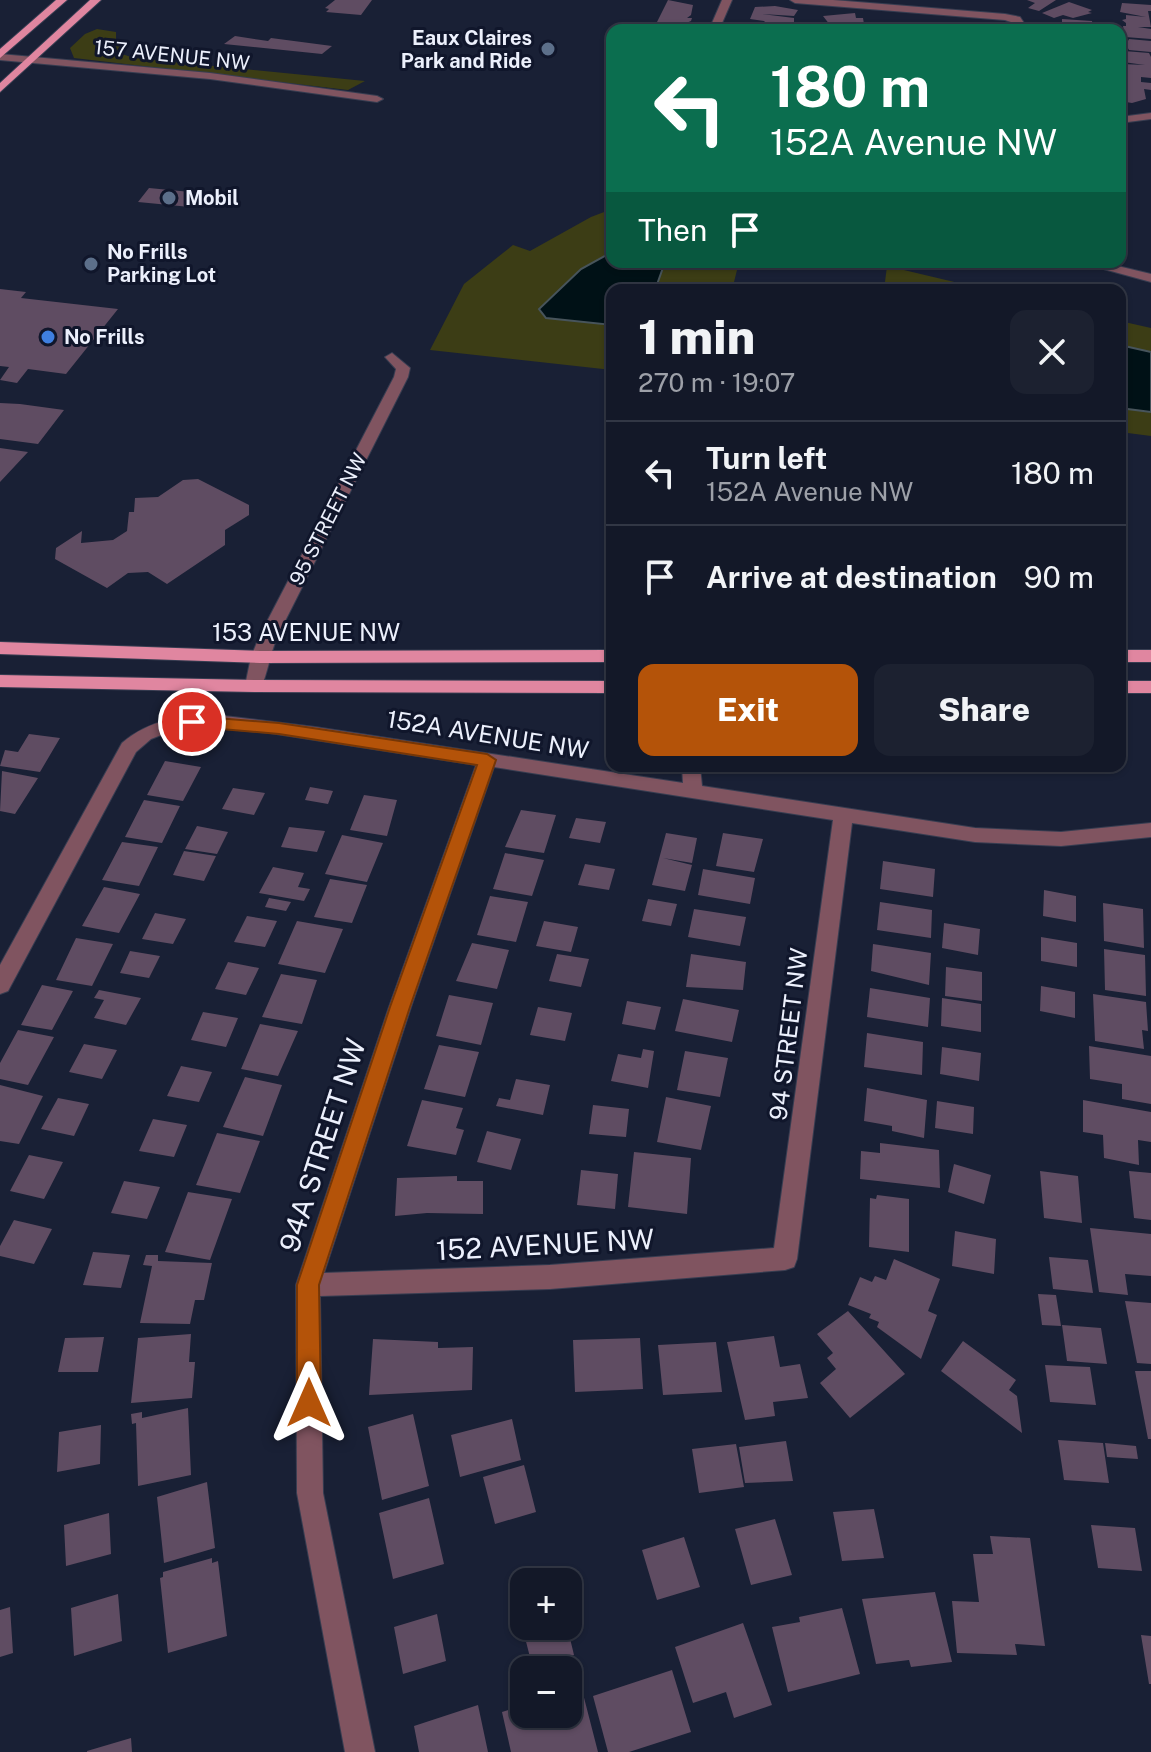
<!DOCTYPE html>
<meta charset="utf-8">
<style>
:root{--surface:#131828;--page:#1c2130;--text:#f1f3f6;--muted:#9da0a8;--line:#323745;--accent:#b45309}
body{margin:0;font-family:"Public Sans",sans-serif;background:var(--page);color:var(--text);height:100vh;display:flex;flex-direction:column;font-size:30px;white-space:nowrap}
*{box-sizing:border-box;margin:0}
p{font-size:26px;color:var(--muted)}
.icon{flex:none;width:44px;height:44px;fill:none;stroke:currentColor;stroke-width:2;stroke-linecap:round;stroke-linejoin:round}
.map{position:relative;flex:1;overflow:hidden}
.side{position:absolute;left:606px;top:284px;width:520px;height:488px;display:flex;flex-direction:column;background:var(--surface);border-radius:16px;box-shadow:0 2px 6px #0004,0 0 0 2px var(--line)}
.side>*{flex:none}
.hud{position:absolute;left:606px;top:24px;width:520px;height:244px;border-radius:16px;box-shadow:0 2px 6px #0004,0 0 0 2px var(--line);background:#0b6e4f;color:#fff;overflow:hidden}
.controls{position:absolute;left:510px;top:1568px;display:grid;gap:16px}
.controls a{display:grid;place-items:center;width:72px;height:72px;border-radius:16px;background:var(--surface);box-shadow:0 2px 6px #0004,0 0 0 2px var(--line);font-size:40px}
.pin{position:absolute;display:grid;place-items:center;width:68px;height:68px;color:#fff;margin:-34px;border:4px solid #fff;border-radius:50%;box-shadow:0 2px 8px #0007}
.me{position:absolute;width:88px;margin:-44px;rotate:0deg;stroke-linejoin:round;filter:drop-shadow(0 0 6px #0008)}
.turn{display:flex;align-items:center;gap:28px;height:168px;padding:0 32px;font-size:36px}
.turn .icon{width:104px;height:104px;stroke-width:2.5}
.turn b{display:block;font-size:56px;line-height:68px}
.then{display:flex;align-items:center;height:76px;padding:0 32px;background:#0003;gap:16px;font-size:30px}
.round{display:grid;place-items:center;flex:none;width:84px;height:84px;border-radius:16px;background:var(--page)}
.overview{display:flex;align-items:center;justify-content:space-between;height:136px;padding:0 32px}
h1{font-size:48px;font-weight:800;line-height:60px}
.button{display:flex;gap:16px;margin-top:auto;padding:16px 32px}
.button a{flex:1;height:92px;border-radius:16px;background:var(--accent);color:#fff;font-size:32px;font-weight:800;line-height:92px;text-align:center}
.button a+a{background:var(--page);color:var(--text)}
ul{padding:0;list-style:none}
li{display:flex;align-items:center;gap:24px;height:104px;padding:0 32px;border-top:2px solid var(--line)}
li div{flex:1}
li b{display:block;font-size:30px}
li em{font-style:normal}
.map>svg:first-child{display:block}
</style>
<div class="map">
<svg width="1151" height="1752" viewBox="0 0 1151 1752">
<rect width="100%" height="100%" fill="#192035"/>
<path fill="#3c3d15" d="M97,29L116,32V44L122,48L116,52L134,58L365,81L348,90L74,58L70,48L85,34Z
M612,209V262H739L732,290H612V370L430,350L464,284L513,245L530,251L591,217Z
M887,266L988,290H884Z
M1120,321L1151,328V436L1120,432Z"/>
<path fill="#001116" stroke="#47545b" stroke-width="2" d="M612,252V262H665L655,290H612V325L546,318L539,309L581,269Z
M1120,345L1151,352V412L1120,408Z"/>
<path fill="#5f4c62" d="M335,0H372L361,15L326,12L329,9L325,8Z
M668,0L693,5L691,15L687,18H692L691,21L684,24L682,30H653Z
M1056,0L1039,11L1028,8L1035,3L1027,0Z
M1069,2L1092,10L1088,12L1092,13L1073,18L1063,15L1054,18L1042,13Z
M1122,3L1151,5V11H1148L1151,27H1138L1151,29V39L1125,37L1123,26H1126V23L1122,20L1126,19V15L1146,17L1120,12Z
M775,6L798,10L794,16L761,14L794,18V25H791L790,30H746L748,25L762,27L767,24L764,21L750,19L755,7Z
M855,13L856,18H863L864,24L830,25L823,16Z
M1062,19L1092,21L1093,30H1052V23L1062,24Z
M235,36L268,41L271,38L332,46L322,54L224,44Z
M1129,39L1151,41V52L1129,50L1126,45Z
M1124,51L1149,53L1151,57V78L1141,77V82L1151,83V90L1144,89L1146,99L1132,103L1120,101L1122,64L1145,65L1123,62Z
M149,188L201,193L190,207L138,202Z
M0,289L26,292L21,298L118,309L66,374L28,369L17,383L0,380L9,367L0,366Z
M0,403L20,404L64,410L38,444L0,439Z
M0,448L28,452L0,482Z
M198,479L249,505V515L225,530V545L167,584L148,572L128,573L107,588L55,559L56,548L82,531L81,543L113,540L127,531L129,512H134L135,498L158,497L183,480Z
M29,734L60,738L40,772L0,766L5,750L18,752Z
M165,761L201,767L183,801L147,795Z
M2,771L38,778L15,814L0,811Z
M310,787L333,791L328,804L305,800Z
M233,788L265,793L254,815L222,809Z
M364,795L397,800L387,836L350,830Z
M144,800L180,806L162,843L125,837Z
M521,810L556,815L544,853L505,847Z
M576,818L606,822L600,843L569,838Z
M197,826L228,832L217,854L185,849Z
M289,827L325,831L317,852L281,847Z
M666,833L697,838L692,863L663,858L692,865L685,891L652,885Z
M723,833L763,839L754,872L716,866Z
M342,835L383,843L367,882L325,874Z
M122,842L158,847L139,886L102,880Z
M184,851L216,856L204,881L173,875Z
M505,853L544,860L532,896L493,889Z
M883,861L935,869L933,897L880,889Z
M585,864L615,869L609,890L578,885Z
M273,867L304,873L298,887L310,889L304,901L259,893Z
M703,869L755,878L750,904L698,895Z
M330,879L367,885L352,923L314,917Z
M104,887L140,894L119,933L82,926Z
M1044,890L1076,896V922L1043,916Z
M490,896L528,902L516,942L477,935Z
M269,898L291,902L286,911L265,907Z
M648,899L677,904L671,926L642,921Z
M880,902L932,910L931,938L877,930Z
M1103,903L1143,909L1144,948L1104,941Z
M694,909L746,917L740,946L688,937Z
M155,913L186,919L173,944L142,939Z
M247,916L277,921L265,947L234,942Z
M297,921L343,929L325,973L278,964Z
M544,921L578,927L571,952L536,946Z
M944,923L980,929L978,955L942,948Z
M1041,937L1077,943V967L1041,961Z
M76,938L113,944L92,986L56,980Z
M472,943L509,950L497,989L456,981Z
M873,944L931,953L929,985L871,971Z
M1104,949L1145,955L1146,996L1105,990Z
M130,951L160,956L149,978L120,973Z
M557,954L589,959L581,987L549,981Z
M691,954L746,962L743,990L686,987Z
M228,962L259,968L246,995L215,989Z
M946,967L982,972V1001L945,996Z
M281,974L317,980L302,1024L262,1017Z
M42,985L73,991L52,1030L21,1025Z
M1041,986L1075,992V1018L1040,1011Z
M870,988L930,998L928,1027L867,1017Z
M99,990L141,998L126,1025L94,1018L104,1000L94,998Z
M1093,994L1146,1002L1148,1031L1142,1030L1144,1049L1095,1041Z
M449,995L493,1003L481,1045L436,1036Z
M942,998L981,1004V1032L941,1026Z
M683,999L739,1010L732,1042L675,1031Z
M627,1001L661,1007L655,1030L622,1024Z
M538,1007L572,1013L565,1041L530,1035Z
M203,1012L238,1018L226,1047L191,1040Z
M260,1024L298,1031L278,1076L241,1069Z
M18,1030L54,1037L28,1085L0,1079V1063Z
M867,1033L923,1042L922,1075L864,1067Z
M84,1044L117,1050L102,1079L69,1072Z
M439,1045L479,1052L465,1097L424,1089Z
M1089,1046L1151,1056V1104L1122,1099V1084L1090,1079Z
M942,1047L981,1053L979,1081L940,1074Z
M643,1049L654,1051L648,1088L611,1081L618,1054L641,1058Z
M685,1051L728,1058L720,1097L677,1090Z
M181,1066L212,1072L199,1102L167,1096Z
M245,1077L282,1085L263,1136L223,1127Z
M516,1079L550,1085L543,1115L496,1106L499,1098L510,1100Z
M0,1085L43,1096L19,1144L0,1141Z
M867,1088L927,1100L924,1138L892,1131V1126L864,1121Z
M666,1097L711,1106L701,1150L657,1142Z
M58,1098L89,1104L74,1136L41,1129Z
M422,1100L463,1108L456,1128L464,1130L456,1155L407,1146Z
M1083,1100L1151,1112V1142L1138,1140L1139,1165L1104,1158L1103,1135L1083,1132Z
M937,1101L974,1107L973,1134L935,1128Z
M593,1105L629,1109L626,1137L589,1134Z
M153,1119L187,1125L174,1157L139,1151Z
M487,1131L521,1139L511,1170L477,1162Z
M217,1133L260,1141L240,1193L196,1185Z
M880,1143L939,1150L940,1188L860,1179L861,1151L880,1153Z
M634,1152L691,1158L687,1214L628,1207Z
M29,1155L63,1162L44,1199L10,1191Z
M954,1164L991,1175L984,1204L948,1192Z
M581,1170L618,1174L615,1209L577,1205Z
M1040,1171L1078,1176L1082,1223L1044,1218Z
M1129,1171L1151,1173V1220L1134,1218Z
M457,1176V1181H483V1214L427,1213L395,1216L397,1178Z
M124,1181L160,1187L147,1219L111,1213Z
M188,1192L232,1199L210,1260L165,1252Z
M877,1195L909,1199V1252L869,1247L870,1198L876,1199Z
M14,1220L52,1229L34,1264L0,1256V1246Z
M1090,1228L1151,1234V1276L1125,1274L1128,1295L1099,1292Z
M955,1231L996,1239L994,1274L952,1266Z
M93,1252L130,1255L121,1288L83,1285Z
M146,1255H158V1261L212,1263L204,1300H195L190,1324L140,1323L152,1266L143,1265Z
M1049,1257L1088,1260L1093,1293L1053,1289Z
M894,1259L940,1279L928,1311L937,1315L921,1359L877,1327L879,1322L869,1318L871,1314L848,1305L860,1277L872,1282L875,1276L886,1280Z
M1038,1294L1056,1295L1061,1326L1042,1325Z
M1125,1301L1151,1303V1364L1137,1363Z
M848,1311L905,1374L850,1418L820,1383L836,1369L827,1358L833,1353L817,1334Z
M1062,1325L1101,1328L1107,1364L1067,1361Z
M191,1334L189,1362H195L192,1398L131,1403L138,1338Z
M774,1336L780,1367L800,1364L808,1398L773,1402L775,1416L745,1420L727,1342Z
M104,1337L98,1372H58L65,1338Z
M640,1338L643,1389L575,1392L573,1340Z
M373,1339L438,1342V1348L473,1347L472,1390L369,1395Z
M963,1341L1016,1380L1009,1390L1017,1396L1022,1433L941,1371Z
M716,1342L722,1392L663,1395L658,1345Z
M1045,1365L1090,1367L1096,1405L1050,1402Z
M1135,1371H1151V1439H1148Z
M188,1408L191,1475L138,1486L136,1423L132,1424L131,1414L142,1412V1418Z
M413,1414L429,1486L382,1500L368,1427Z
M512,1419L521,1460L460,1477L451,1435Z
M101,1425L100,1464L57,1472L59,1432Z
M1058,1440L1103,1443L1109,1483L1064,1480Z
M786,1441L793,1481L745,1483L739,1447Z
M1105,1443L1136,1446L1138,1459L1107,1457Z
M736,1444L744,1487L699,1493L692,1449Z
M524,1465L536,1512L495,1524L483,1477Z
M207,1482L215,1548L164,1563L157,1497Z
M429,1498L444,1564L393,1579L379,1513Z
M874,1509L884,1558L842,1561L833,1512Z
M109,1513L111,1554L66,1566L64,1525Z
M775,1519L792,1575L751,1585L735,1529Z
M1091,1525L1135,1528L1142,1571L1098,1568Z
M990,1536L1030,1538L1045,1646L1015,1644L1017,1655L957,1653L952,1601L979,1602L973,1554H993Z
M684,1537L700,1587L657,1600L642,1550Z
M212,1558V1563L218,1561L227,1636L168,1653L160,1578L163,1577V1572Z
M935,1592L952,1662L911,1667L909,1660L876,1664L862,1599Z
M118,1594L122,1641L74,1656L71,1608Z
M10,1607L13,1653L0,1657V1610Z
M842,1608L860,1674L788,1692L772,1627L800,1622L799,1617Z
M437,1614L446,1661L403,1674L394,1627Z
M524,1617V1626H567L574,1655L533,1669L520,1618Z
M743,1623L772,1705L734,1718L726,1692L693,1703L675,1647Z
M1141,1635L1151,1636V1684H1149Z
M672,1670L691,1732L629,1752H608L593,1696Z
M581,1686L598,1752H511L502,1712L524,1705V1714H568V1690Z
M478,1705L488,1752H419L414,1726Z
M131,1738L132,1752H87V1751Z"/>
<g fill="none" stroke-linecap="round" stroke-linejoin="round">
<defs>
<path id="minor" d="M722,0H732L719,30H709Z
M790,0H833L1005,14L1020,17L1024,23L1021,30H1011L1014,23L1005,20L795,3Z
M0,54L210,73L377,96L383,99L377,102L210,79L0,60Z
M1151,113V119L1120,123V117Z
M1078,262H1101L1151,274V282Z
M392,353L410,368L408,377L278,635C270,653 268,673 260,690H248L245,686L251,657L260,635L394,377L396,369L385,357Z
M216,715L315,727L683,783L682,766H700L702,786L975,828L1061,832L1151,823V837L1061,846L975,842L852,823L797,1259L794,1267L785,1270L550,1289L320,1296L323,1493L375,1752H345L297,1493L296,1285L389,1007L476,765L270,733L216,728L169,732L151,739L136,752L8,991L0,994V965L122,743C150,719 181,716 216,715ZM494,767L833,820L774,1248L550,1265L324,1273L411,1007Z"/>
<path id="major" d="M56,0H67L0,58V49Z
M90,0H101L0,92V83Z
M0,642L260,651L612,650V662L260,663L0,654Z
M1120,650H1151V662H1120Z
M0,675L254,680L612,681V693L254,692L0,687Z
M1120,681H1151V693H1120Z"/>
</defs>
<use href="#minor" stroke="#373d51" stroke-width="2"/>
<use href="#major" stroke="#373d51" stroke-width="2"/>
<use href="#minor" fill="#805460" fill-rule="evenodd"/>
<use href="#major" fill="#e086a0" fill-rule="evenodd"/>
</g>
<path fill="#b45309" stroke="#753606" stroke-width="2" d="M192,716L279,723L487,754L496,760L410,1007L319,1285L321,1403L317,1412L309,1415L300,1412L297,1403V1285L390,1007L477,765L279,734L186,726L183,722L186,718Z"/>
<g fill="#5c6f8a" stroke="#10162b" stroke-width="3">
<circle cx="548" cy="49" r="8"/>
<circle cx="169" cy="198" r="8"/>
<circle cx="91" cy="264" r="8"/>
</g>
<circle fill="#3f7fe0" stroke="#10162b" stroke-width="3" cx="48" cy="337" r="8"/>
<g text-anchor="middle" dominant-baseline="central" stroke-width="6" stroke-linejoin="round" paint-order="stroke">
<g font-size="20" font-weight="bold" fill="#ecf0fc" stroke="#10162b" text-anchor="start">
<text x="532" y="38" text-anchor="end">Eaux Claires<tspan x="532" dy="23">Park and Ride</tspan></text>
<text x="185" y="198">Mobil</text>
<text x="107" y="252">No Frills<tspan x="107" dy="23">Parking Lot</tspan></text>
<text x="64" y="337">No Frills</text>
</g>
<g font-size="20" fill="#ecf0fc" stroke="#10162b">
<text transform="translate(172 55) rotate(6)">157 AVENUE NW</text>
<text transform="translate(328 519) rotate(-63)">95 STREET NW</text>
</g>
<g font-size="24" fill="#ecf0fc" stroke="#10162b">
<text x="306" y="632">153 AVENUE NW</text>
<text transform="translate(488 734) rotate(9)">152A AVENUE NW</text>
<text transform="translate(788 1034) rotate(-83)">94 STREET NW</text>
</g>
<g font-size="28" fill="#ecf0fc" stroke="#10162b">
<text transform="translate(322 1145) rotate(-72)">94A STREET NW</text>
<text transform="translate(545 1244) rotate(-3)">152 AVENUE NW</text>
</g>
</g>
</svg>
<div class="controls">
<a>+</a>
<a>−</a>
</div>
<div class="pin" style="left:192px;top:722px;background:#d93025"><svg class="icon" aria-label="arrive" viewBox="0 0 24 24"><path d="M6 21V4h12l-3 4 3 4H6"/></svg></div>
<svg class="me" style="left:309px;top:1403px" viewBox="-20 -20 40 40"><path d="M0-17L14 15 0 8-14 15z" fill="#b45309" stroke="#fff" stroke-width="4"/></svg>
<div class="hud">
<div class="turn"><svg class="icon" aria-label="left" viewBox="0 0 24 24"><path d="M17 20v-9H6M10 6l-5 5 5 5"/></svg><div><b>180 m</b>152A Avenue NW</div></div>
<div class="then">Then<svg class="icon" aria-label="arrive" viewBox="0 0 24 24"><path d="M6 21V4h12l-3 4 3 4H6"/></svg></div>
</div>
<section class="side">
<div class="overview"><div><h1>1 min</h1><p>270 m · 19:07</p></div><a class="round"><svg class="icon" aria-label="close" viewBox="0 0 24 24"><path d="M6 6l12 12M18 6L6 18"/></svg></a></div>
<ul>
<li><svg class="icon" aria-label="left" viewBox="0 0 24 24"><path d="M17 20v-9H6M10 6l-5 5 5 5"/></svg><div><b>Turn left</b><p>152A Avenue NW</p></div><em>180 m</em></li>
<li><svg class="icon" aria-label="arrive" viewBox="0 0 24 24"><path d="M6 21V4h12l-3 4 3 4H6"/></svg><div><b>Arrive at destination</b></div><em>90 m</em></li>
</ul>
<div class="button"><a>Exit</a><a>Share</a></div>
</section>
</div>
